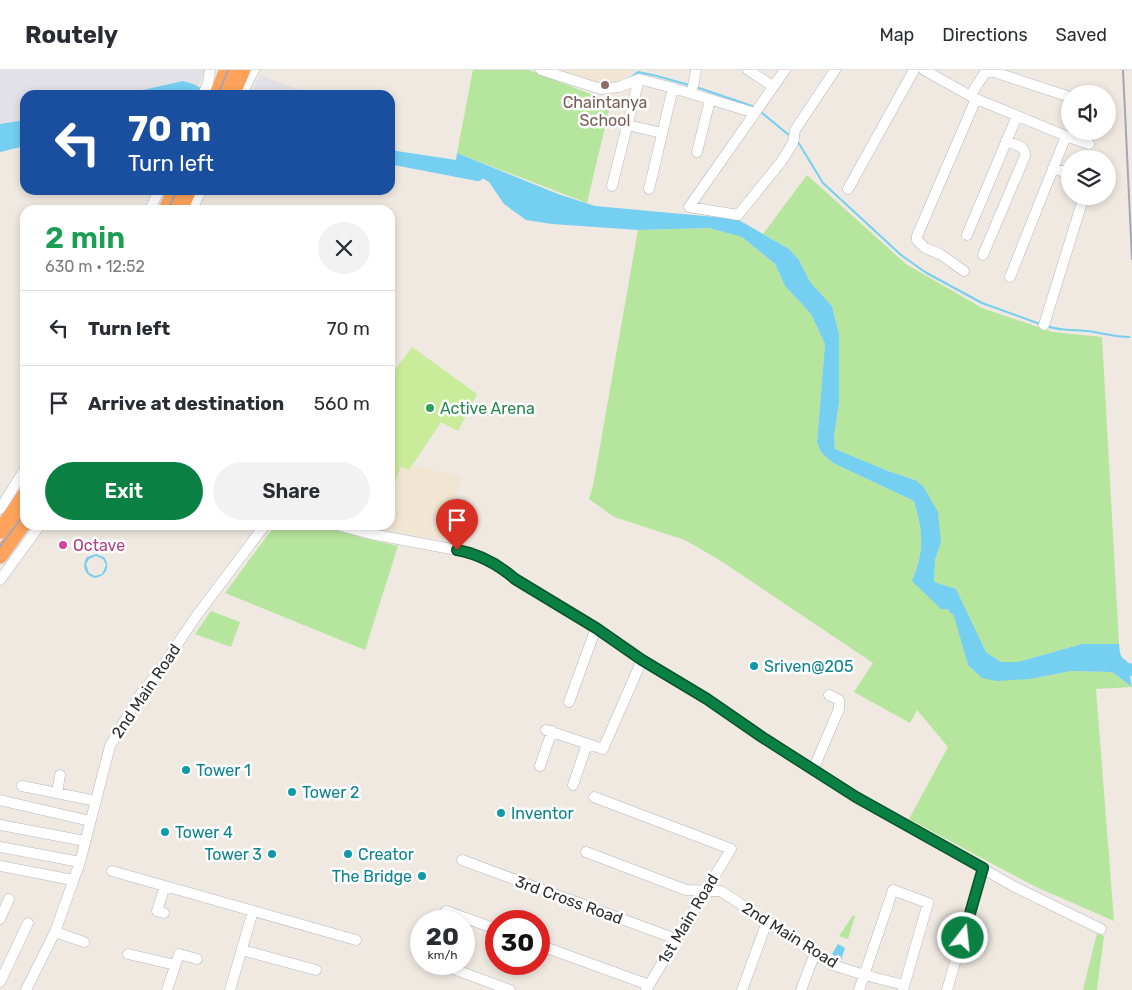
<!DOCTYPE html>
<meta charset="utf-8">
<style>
:root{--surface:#fff;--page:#f2f2f3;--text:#2b2b33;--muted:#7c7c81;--line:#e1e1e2;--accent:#0b8043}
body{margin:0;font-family:Rubik,sans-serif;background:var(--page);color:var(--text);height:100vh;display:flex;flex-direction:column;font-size:19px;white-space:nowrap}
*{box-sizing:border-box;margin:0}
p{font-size:16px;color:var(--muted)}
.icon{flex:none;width:28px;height:28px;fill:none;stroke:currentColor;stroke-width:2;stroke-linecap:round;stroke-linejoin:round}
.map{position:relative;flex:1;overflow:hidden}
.sheet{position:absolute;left:20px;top:135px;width:375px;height:325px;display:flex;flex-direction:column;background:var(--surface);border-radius:15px;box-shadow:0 2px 8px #0003}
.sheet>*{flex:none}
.hud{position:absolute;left:20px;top:20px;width:375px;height:105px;border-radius:15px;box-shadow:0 2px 8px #0003;background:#1a4fa0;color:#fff;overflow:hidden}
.fabs{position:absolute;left:1061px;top:15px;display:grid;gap:10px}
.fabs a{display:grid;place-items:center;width:55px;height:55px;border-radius:50%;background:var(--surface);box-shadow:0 2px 8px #0003;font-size:25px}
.speed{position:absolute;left:410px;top:840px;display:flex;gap:10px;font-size:25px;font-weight:700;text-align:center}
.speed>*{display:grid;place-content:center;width:65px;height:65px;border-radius:50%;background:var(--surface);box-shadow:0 2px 8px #0003;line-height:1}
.speed small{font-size:12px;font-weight:400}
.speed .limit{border:8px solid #d22;background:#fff;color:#111}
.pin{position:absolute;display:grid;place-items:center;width:42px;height:42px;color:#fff;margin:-51px -21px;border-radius:50% 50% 50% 0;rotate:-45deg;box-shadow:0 0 5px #0007}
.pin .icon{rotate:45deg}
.me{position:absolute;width:55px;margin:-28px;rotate:16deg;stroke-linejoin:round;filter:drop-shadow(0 0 4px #0008)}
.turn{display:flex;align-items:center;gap:18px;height:105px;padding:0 25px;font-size:22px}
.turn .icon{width:65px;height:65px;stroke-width:2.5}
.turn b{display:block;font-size:35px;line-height:42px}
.round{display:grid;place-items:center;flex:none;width:52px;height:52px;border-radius:26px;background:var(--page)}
.overview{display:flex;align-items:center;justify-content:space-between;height:85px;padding:0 25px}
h1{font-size:30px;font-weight:600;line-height:38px;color:#1e9e55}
.action{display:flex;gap:10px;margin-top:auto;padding:10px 25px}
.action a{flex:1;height:58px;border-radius:30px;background:var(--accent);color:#fff;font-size:20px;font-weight:600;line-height:58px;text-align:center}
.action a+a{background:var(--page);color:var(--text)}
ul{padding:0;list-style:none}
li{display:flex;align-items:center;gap:15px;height:75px;padding:0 25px;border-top:1px solid var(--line)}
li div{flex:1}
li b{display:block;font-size:19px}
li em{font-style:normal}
header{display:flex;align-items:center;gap:30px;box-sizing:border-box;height:70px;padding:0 25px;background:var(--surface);border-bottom:1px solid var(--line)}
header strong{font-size:24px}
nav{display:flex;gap:28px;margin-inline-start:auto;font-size:18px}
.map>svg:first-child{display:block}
</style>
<header>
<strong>Routely</strong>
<nav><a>Map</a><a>Directions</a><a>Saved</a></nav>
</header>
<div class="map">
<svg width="1132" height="920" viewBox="0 0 1132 920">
<rect width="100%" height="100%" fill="#efe9e1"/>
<path fill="#e3e1e8" d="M0,0H205L198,17L183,11L120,25H25V50L0,54Z
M260,5L305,22L303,25H251Z"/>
<path fill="#f0e6d1" d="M556,0H634L621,9L610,21Z
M413,395L461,407L444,470L379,458L380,455H390V426L401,396L409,400Z"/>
<path fill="#b6e59e" d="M473,0H529L611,32L587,133L457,83Z
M807,105L906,194L982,238L1053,262L1102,267L1119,574H1082L1018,592H1001L986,582L956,519L934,512L935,490L941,472L915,410L888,401L835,379L834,366L839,333V264L832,236L810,212L799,190L789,179L763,164Z
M709,158L742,167L775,194L785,216L811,244L825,274L817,372L821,382L833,393L914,431C923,463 925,479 912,511L955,546L968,595L1030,609L1071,601L1112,602L1132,617L1096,619L1114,851L1034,816L909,749L948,677L917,640L910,653L854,622L873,593L721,491L685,470L614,447L589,429L593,416L638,160Z
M275,455H320L363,468L398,476L365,580L225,523Z
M211,541L240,552L231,577L195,564Z
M853,845L855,846L848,869L839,866Z
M1097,863L1104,866L1097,920H1083Z"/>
<path fill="#c9ec9a" d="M412,277L477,324L458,361L441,352L409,400L401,396L390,426V306Z"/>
<path fill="#75cff0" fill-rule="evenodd" d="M183,11L193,14L214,25H120Z
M25,50V76L0,82V54Z
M390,80L456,90L457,83L558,124L595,136L737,149L789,179L799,190L810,212L832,236L839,264V333L834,366L835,379L888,401L915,410L923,416L938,442L941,472L935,490L934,512L956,519L986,582L1001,592H1018L1082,574H1119C1120,582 1119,587 1127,591L1132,617L1112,602L1071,601L1030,609L997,611L982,608L968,595L954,546L947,539H941L912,511C925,479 923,463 914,431L833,393L821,382L817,372L825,274L811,244L785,216L775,194L742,167L709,158L638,160L552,154L526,150L504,134L489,112L478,105L443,97L390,90Z
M96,484L104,487C111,497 106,506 95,508C85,505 81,496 87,487ZM96,486L103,489L106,495L102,504L95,506L89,503L86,494L89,489Z
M838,874L845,878L841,890L832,884Z"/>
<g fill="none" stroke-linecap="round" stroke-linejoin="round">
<path stroke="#75cff0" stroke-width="2" d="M630,8L638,2L657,6L689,15
M696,17L755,37
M761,42L790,66
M798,72L823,113L901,185L925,202L982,233L1040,254
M1047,256C1062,262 1078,259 1094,262C1106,264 1117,267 1129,267"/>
<path stroke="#75cff0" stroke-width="12" d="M390,88L478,105
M1113,595L1132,600"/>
<defs>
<path id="minor" d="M541,0L601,19L619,17L639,9
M748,0L773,16
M785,0L689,137L738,145L781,92L793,73L795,60L835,0
M924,0L974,28L1066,66L1010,207
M693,16L696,0
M203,25L208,13L210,0
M241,25L254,0
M970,26L984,4L991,1L1070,27
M627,55L662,63
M1066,66L1089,74
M697,82L710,30
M1053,98L1070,104
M612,116L639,9L673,18
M649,119L673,18L755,43
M848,119L914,0
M150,140L159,120
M192,140L201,120
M967,165L1017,46
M983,185L1025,86C1026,76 1014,74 1006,71
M964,201L940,184L925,178L917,170V166L976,29
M1044,255L1084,126
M0,439L25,399
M337,455L371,464L473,483L504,500L515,509L596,558L642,590L707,629L762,667L856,727L1015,817L1101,859
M0,510L40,455
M569,632L596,558
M546,660L603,679L642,590
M540,696L552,661
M813,700L839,639V630L829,625
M573,715L587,674
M22,716L96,731
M57,723L60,705
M594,727L731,779L646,920
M0,730L90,751
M0,755L85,771
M0,777L80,792
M586,782L686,820L721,821L830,894L864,905L904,915
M462,790L676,869
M0,796L73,810
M112,801L165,816L157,841L164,843
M165,816L356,870
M446,841L496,859
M0,849L9,829
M55,862L84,872
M539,875L649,915
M242,880L316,900
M128,884L175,895
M440,894L510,920
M0,912L28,853
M26,920L55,862L80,792L110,676L140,625L158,603L197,545L265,455
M167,920L179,884L197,889
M230,920L253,841
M742,920L767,852
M801,920L815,883
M859,920L893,820L928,833L903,920
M947,920L983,798"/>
<path id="highway" d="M217,25L227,0
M232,25L243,0
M166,140L175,120
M180,140L189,120
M0,461L25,425
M0,486L25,451"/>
</defs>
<use href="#minor" stroke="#b4b7c1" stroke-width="11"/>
<use href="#highway" stroke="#c9c9c9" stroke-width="16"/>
<use href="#minor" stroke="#fff" stroke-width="10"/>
<use href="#highway" stroke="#ffa35c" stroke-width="15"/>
<path stroke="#a3a6b8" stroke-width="2" d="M1123,0L1132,189
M218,25L228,0
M168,140L177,120
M0,477L25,443"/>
</g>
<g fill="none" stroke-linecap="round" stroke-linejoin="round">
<defs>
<path id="route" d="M457,480C479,484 498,494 515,509L596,558L642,590L707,629L762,667L856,727L983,798L963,868"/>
</defs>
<use href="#route" stroke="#07532c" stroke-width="12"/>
<use href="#route" stroke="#0b8043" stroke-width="9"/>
</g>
<circle fill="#8d6e63" stroke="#fff" stroke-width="2" cx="605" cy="15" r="5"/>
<circle fill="#2e9e5b" stroke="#fff" stroke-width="2" cx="430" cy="338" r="5"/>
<circle fill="#d1479c" stroke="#fff" stroke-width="2" cx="63" cy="475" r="5"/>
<g fill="#0f9aa8" stroke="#fff" stroke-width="2">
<circle cx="754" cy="596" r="5"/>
<circle cx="186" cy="700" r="5"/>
<circle cx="292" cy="722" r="5"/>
<circle cx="501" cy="743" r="5"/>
<circle cx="165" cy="762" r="5"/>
<circle cx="272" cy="784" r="5"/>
<circle cx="348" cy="784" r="5"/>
<circle cx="422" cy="806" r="5"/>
</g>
<g text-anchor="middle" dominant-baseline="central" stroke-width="5" stroke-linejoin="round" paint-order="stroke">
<g font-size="16" fill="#785e54" stroke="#fff">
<text x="605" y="32">Chaintanya<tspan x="605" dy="18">School</tspan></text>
</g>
<g font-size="16" fill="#27864d" stroke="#fff" text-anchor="start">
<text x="440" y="338">Active Arena</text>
</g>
<g font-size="16" fill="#b23c85" stroke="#fff" text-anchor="start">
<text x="73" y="475">Octave</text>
</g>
<g font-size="16" fill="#0d838f" stroke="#fff" text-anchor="start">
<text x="764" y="596">Sriven@205</text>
<text x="196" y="700">Tower 1</text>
<text x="302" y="722">Tower 2</text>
<text x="511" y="743">Inventor</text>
<text x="175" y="762">Tower 4</text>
<text x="262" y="784" text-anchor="end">Tower 3</text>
<text x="358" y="784">Creator</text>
<text x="412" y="806" text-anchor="end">The Bridge</text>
</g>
<g font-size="16" fill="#2e2e2e" stroke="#fff">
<text transform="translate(146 621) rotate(-56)">2nd Main Road</text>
<text transform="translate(569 830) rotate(20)">3rd Cross Road</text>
<text transform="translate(688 849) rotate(-59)">1st Main Road</text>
<text transform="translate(790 865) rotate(32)">2nd Main Road</text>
</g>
</g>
</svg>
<div class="fabs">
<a><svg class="icon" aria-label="sound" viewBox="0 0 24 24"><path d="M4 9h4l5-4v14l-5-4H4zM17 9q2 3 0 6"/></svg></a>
<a><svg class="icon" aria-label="layers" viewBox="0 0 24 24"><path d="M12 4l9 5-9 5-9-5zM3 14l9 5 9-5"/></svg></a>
</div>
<div class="speed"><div>20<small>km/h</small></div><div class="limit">30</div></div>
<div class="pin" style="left:457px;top:480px;background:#d93025"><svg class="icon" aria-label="arrive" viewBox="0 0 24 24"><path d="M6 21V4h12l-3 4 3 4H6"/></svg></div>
<svg class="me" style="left:963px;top:868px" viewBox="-20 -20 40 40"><circle r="17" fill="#0b8043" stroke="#fff" stroke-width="3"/><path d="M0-11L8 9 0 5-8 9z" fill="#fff"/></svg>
<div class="hud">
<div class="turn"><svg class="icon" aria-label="left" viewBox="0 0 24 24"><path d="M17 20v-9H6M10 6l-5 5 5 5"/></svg><div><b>70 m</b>Turn left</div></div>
</div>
<section class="sheet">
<div class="overview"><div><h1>2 min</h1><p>630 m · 12:52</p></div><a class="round"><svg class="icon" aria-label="close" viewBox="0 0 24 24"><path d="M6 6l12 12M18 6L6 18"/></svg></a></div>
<ul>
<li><svg class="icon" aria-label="left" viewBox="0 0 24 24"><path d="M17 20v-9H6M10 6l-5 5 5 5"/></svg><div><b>Turn left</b></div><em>70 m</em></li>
<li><svg class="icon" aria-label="arrive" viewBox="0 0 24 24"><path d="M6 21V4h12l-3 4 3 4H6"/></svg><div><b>Arrive at destination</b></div><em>560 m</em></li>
</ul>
<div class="action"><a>Exit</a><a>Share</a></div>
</section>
</div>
